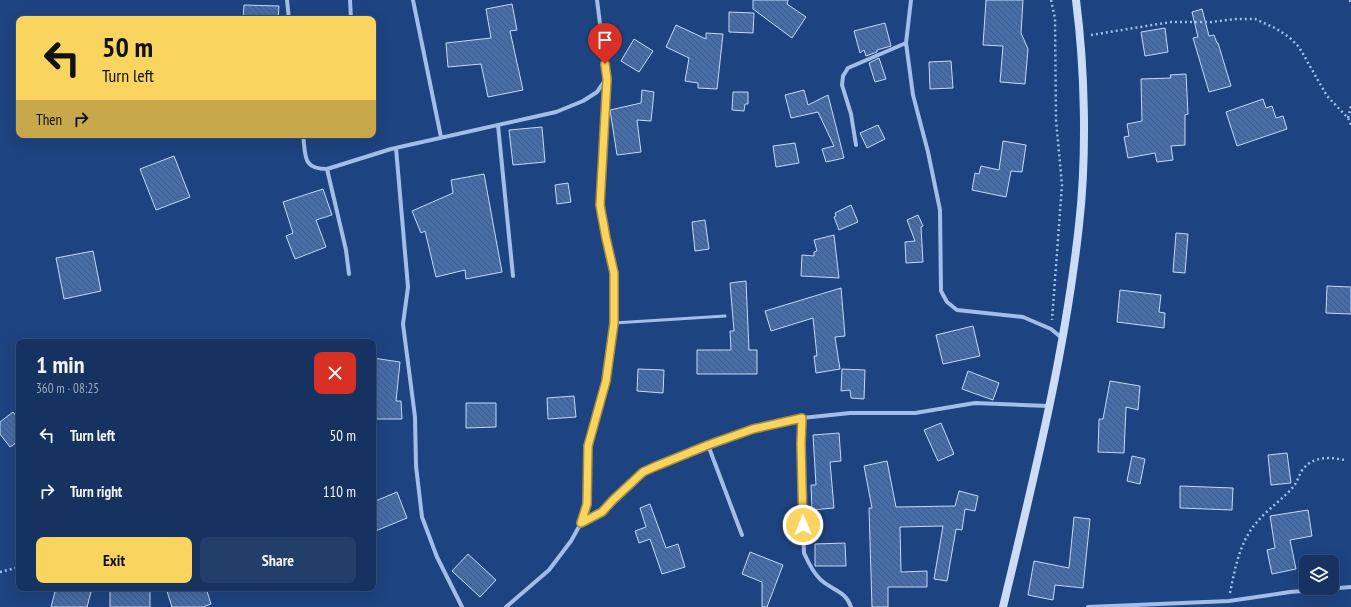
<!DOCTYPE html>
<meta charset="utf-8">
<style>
:root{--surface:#163260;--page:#233e69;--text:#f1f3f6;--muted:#9eaabd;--line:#354d75;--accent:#f9d45f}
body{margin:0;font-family:"PT Sans Narrow",sans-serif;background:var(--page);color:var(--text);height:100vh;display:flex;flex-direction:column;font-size:15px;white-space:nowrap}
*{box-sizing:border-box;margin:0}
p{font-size:13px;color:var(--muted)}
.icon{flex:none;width:22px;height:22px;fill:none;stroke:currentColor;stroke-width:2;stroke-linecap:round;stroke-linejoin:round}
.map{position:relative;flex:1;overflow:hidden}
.sheet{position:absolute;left:16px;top:339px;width:360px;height:252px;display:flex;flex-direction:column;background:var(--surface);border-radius:8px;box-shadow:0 4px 16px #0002,0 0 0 1px var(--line)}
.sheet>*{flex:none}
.guide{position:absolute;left:16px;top:16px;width:360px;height:122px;border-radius:8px;box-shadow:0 4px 16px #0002,0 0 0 1px var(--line);background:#f9d45f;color:#111;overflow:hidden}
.fabs{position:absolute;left:1299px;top:555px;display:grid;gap:8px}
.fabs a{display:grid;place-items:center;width:40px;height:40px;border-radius:8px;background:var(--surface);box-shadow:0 4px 16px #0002,0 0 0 1px var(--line);font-size:20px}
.pin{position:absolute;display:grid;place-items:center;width:34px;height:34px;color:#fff;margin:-41px -17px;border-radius:50% 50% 50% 0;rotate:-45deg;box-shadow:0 0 4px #0007}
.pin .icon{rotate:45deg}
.me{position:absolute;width:44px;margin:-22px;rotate:359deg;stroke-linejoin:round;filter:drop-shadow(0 0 3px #0008)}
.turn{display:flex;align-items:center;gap:14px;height:84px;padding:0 20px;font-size:18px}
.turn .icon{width:52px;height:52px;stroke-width:2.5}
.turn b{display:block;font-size:28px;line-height:34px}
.then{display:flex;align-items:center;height:38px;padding:0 20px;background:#0003;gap:8px;font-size:15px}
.round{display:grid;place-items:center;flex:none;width:42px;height:42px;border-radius:8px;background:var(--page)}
.head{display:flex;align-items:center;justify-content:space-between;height:68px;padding:0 20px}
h1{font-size:24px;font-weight:700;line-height:30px}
.primary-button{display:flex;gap:8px;margin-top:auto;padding:8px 20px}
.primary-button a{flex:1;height:46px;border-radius:8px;background:var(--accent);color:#111;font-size:16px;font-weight:700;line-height:46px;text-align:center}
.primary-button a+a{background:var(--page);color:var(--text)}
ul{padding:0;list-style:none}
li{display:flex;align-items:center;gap:12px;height:56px;padding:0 20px}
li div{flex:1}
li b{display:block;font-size:15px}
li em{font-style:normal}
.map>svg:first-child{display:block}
</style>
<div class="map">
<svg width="1351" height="607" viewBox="0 0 1351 607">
<defs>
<pattern id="building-back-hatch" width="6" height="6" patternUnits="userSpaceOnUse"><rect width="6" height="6" fill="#456daa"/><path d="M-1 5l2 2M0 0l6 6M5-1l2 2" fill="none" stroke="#495972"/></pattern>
</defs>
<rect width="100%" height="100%" fill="#1d4380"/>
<path fill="url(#building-back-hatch)" stroke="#c5d9f7" d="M753,0H788L787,4L806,17L792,38L753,9Z
M986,0H1023L1021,33L1028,49L1025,84L1000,82L1003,46L983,45Z
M512,4L517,30L510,31L523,90L488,97L481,64L448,67L446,43L491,38L486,9Z
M244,5L279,6L278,19H243Z
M1202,9L1209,36L1214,35L1217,43H1218L1231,86L1209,92L1193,38L1198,37L1192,12Z
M729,12L754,13L753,33L729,32Z
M885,23L891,46L877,50V52L866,56L864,50L860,53L854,31Z
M676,25L706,39V33L723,34L717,89L698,88V83L685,81L689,58L666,47Z
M1165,28L1168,52L1145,56L1141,32Z
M634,39L653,51L639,72L621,61Z
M879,58L886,79L875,82L869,63Z
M951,61L953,88L930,89L929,62Z
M1186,74L1188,114L1185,115V145L1171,146L1173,160L1157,162L1155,153L1128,158L1124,137L1129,136L1127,124L1142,121L1141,79L1171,78L1170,75Z
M642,90L654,92L651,121L637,120L641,152L617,155L610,110L641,103Z
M804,90L808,105L828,95L844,158L826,162L822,149L834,146L818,112L791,118L785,95Z
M733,92H748V104H745L744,111L732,110Z
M1263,99L1266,108L1272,106L1276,118L1283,116L1287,129L1237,146L1226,112Z
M878,125L885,139L867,148L860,133Z
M542,127L545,162L513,165L509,130Z
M1003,141L1026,145L1022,172L1011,171L1006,197L972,190L975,173L979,174L981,166L999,170Z
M795,143L799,163L776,167L773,146Z
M174,156L190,197L156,210L140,169Z
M484,174L502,272L466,279L465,270L436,277L425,231L421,233L412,211L453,193L451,180Z
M568,183L571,202L557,204L555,185Z
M323,189L332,215L316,220L326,247L295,259L286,236L293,233L283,202Z
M851,205L858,222L839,230L834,217L836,216L835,213Z
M918,215L923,226L921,227L923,262L906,263L905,242L915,241L907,220Z
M705,220L709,249L695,251L692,222Z
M1176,233L1188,234L1185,273L1173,272Z
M834,235L839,278L801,276L802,255L814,256V252L817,251L814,240Z
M93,251L101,291L64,299L56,258Z
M746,281L749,350H757V374H697V350H731L730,331H734L730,283Z
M1327,286L1351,287V314L1326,313Z
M841,288L845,336L835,337L840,369L816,373L814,356H817L813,318L771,331L765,311Z
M1120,290L1161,295L1159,312L1165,313L1164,328L1117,322Z
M973,326L980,356L943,364L936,335Z
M373,358L400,362L396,401H401L402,419H374Z
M638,369L664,370L663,393L637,391Z
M842,369L865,370L864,399L851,398L850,390L841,391Z
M968,371L999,383L993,400L962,389Z
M1110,381L1140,386L1138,410L1126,407L1124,453L1098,452L1099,419H1103Z
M574,396L576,417L548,419L547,398Z
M466,403H496V427L466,428Z
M13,412L19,419V441L10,447L0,434V422Z
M941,423L954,454L938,461L924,430Z
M839,433L841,461L830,462L834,508L812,510L811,485H816L813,435Z
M1287,453L1291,483L1271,485L1268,455Z
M1132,456L1145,459L1140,484L1127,481Z
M887,461L896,507L955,506L959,491L978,496L975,511L965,509L962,530L956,529L947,581L934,579L943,526L900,527L901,572L927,571V587H888V607H872L869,508H872L864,466Z
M1180,486L1233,488L1232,510L1180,508Z
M397,492L407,518L373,532V502Z
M650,504L666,548L678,544L685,567L662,574L650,539L639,543L635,531L646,527L640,508Z
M1308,510L1312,536L1290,540L1296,569L1272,574L1267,550L1275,548L1270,516Z
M1074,517L1090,519L1083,588L1055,585L1053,600L1028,595L1034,561L1069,568Z
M845,543L846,566H815V544Z
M750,552L783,565L767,607H762V582L742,574Z
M468,554L496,580L480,597L452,571Z
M56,588H74L91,592L87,607H51Z
M110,588H150V607H110Z
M166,588H206L211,604L203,607H172Z"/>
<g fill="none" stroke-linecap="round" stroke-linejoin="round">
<path stroke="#a1bee9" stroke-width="2.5" stroke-dasharray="2 3" stroke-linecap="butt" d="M1051,0L1055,18L1056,120L1062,185L1052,320
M1350,0L1351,5
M1091,35L1171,22H1211L1236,19H1255L1275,28L1289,37L1299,47L1327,96L1348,118L1351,125
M1348,118L1351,106
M0,572L19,567
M1230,593C1235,568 1240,541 1257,522C1268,509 1283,499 1294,486C1298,481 1299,474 1303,469C1313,456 1331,457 1345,460"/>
<path stroke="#a1bee9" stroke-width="3" d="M614,323L725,316"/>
<path stroke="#a1bee9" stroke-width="4" d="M287,0L289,19
M350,0L351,19
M413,0L441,137
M911,0L906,43L913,95L928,152L940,210L941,291L947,302L957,310L1023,317L1051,329L1063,339
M498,125L513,276
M303,135C306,156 302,169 327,169
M856,145L851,114L842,85L843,76L848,68L906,43
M396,148L408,287L403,324L415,417L416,466L422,517L437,557L462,607
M349,274L346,250L327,169L391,149L556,112L583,101L597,92L606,79
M802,418L801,444L804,553C808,562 813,573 821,580C832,590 846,591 851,607
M708,445L742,535
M581,523L602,512L613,500L643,472L708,445L753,429L802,418L850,413H915L975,403L1048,406
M506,607L549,570L571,541L581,523L587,504L588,446L606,381L612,348L615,273L606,239L600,205L607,79L597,0
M1088,607L1229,601L1290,592L1351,587"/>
<path stroke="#ccdcf7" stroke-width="8" d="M1003,607C1033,481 1065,354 1079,225C1087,155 1085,70 1076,0"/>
</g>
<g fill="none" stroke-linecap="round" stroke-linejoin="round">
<defs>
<path id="route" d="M605,64L607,79L600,205L606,238L614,273V323L606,381L588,446L587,504L581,523L602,512L613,500L643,472L654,467L708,445L753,429L802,418L801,444L803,525"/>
</defs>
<use href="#route" stroke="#a28a3e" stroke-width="10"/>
<use href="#route" stroke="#f9d45f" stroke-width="7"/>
</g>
</svg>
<div class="fabs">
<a><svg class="icon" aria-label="layers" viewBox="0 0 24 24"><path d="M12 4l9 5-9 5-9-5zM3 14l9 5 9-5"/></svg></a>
</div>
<div class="pin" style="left:605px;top:64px;background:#d93025"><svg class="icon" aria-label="arrive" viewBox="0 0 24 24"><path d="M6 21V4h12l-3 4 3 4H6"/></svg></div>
<svg class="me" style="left:803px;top:525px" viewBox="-20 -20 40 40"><circle r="17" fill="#f9d45f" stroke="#fff" stroke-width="3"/><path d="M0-11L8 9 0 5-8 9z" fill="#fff"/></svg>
<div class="guide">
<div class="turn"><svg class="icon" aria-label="left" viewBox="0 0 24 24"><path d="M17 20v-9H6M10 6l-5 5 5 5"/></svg><div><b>50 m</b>Turn left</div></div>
<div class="then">Then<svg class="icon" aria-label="right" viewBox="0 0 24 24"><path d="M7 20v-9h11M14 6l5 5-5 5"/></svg></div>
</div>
<section class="sheet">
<div class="head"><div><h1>1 min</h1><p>360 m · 08:25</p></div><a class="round" style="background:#d93025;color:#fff"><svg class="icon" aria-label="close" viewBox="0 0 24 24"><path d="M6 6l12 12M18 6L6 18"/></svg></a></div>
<ul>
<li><svg class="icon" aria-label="left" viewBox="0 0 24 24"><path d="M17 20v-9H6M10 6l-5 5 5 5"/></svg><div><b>Turn left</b></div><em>50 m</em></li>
<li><svg class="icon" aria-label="right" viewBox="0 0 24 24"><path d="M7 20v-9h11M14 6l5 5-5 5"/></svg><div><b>Turn right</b></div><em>110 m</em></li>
</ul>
<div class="primary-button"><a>Exit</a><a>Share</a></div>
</section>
</div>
